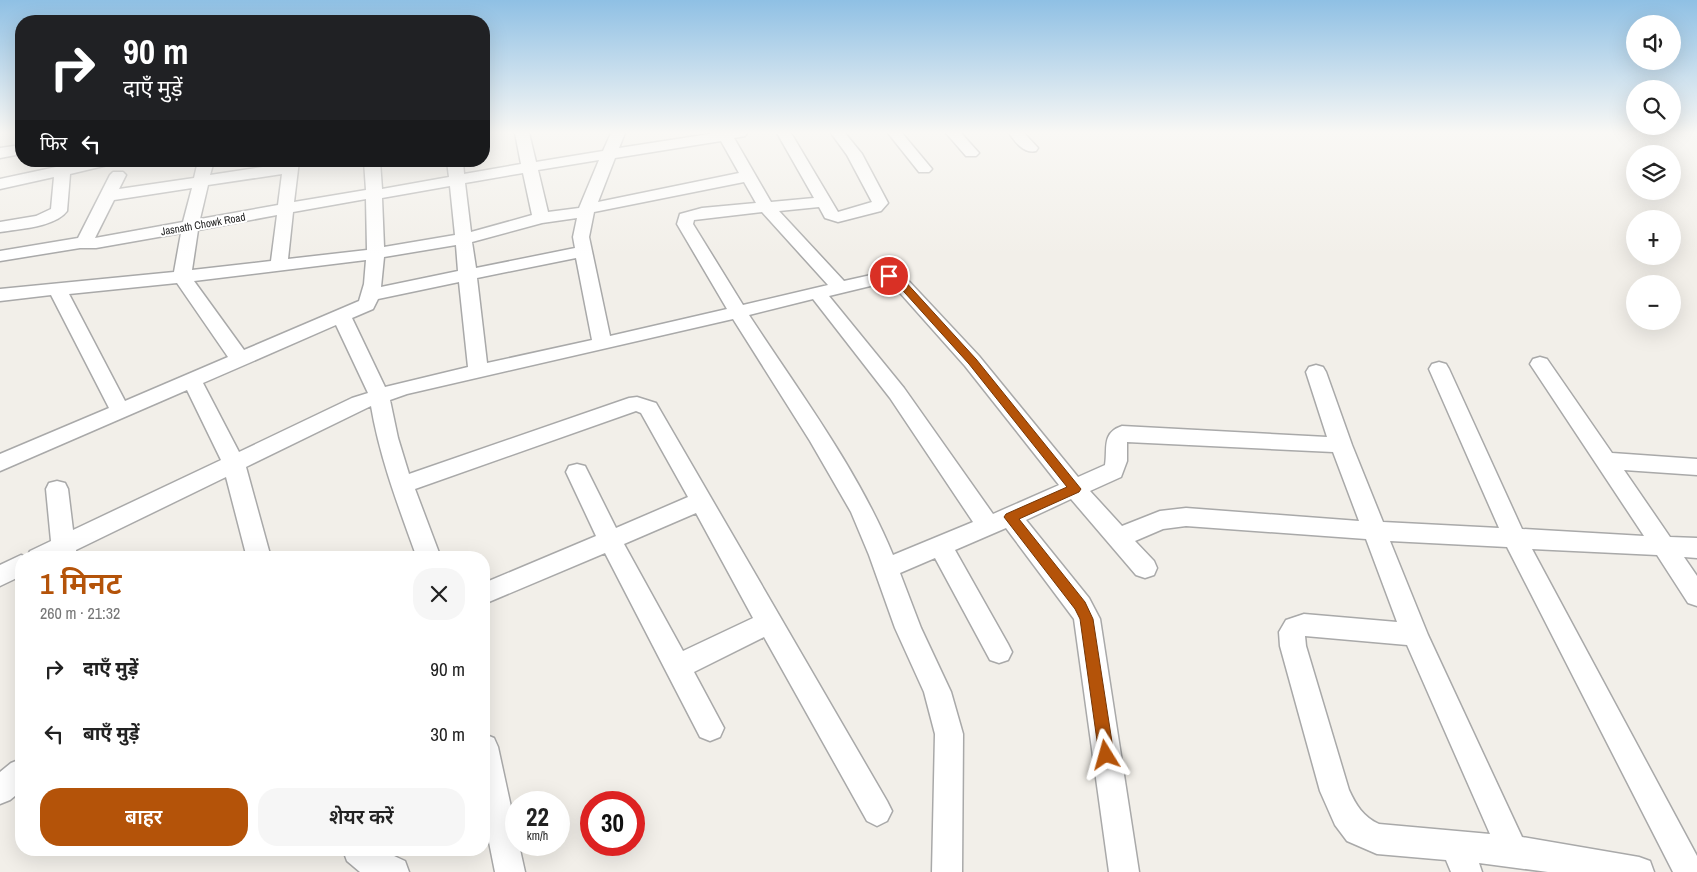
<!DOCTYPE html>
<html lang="hi">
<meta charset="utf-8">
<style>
:root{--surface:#fff;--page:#f6f6f6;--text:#222;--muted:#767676;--accent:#b45309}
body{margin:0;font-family:"Archivo Narrow","Noto Sans Devanagari",sans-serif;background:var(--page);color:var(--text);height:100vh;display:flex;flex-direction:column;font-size:19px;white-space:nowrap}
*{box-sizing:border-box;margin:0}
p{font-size:16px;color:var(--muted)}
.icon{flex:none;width:28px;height:28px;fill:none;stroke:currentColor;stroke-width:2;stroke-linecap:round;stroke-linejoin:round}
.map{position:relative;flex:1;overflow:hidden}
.drawer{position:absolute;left:15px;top:551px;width:475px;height:305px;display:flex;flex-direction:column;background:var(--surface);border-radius:20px;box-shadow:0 5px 20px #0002}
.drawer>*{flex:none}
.banner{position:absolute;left:15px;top:15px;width:475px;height:152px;border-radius:20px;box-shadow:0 5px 20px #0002;background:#202124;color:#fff;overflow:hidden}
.controls{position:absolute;left:1626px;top:15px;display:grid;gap:10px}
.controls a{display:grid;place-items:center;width:55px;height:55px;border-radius:50%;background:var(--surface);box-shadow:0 5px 20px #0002;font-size:25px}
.speed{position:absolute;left:505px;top:791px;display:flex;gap:10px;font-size:25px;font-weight:700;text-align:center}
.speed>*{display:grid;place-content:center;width:65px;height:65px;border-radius:50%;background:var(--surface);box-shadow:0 5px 20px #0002;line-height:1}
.speed small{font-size:12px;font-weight:400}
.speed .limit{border:8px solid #d22;background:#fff;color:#111}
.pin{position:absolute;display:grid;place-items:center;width:42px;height:42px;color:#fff;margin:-21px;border:2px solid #fff;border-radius:50%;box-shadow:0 1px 5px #0007}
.me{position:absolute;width:55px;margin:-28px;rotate:352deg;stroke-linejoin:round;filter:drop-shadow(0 0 4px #0008)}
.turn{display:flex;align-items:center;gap:18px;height:105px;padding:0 25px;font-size:22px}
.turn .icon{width:65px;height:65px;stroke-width:2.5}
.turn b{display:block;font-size:35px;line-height:42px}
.then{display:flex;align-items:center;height:48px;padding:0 25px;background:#0003;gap:10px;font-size:19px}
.round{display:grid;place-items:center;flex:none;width:52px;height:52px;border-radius:20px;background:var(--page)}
.head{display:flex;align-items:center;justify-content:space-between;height:85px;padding:0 25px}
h1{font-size:30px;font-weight:600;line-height:38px;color:var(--accent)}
.action{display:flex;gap:10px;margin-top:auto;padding:10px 25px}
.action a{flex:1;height:58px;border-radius:20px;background:var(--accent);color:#fff;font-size:20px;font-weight:600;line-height:58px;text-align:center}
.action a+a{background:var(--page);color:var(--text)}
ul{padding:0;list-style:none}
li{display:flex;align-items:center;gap:15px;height:65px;padding:0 25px}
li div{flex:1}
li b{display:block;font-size:19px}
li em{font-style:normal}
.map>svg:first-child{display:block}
</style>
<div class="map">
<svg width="1697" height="872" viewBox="0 0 1697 872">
<rect width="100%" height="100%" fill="#f2efe9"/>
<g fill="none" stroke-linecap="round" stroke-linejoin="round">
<defs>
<path id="minor" d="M515,133H529L536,162L603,151L611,133H625L619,148L716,133H747L745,136L734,138L771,202L814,198L777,133H791L838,212L872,202L847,155L831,133H845L862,154L888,203L881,211L838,222L825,218L819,207L779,211L844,281L889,271L905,277L979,356L1078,477L1105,465C1108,449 1101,433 1122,426L1327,437L1306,372L1309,367L1316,365L1323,367L1326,372L1352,445L1383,522L1499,528L1429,369L1432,364L1439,362L1446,364L1449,369L1522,529L1644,536L1530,364L1533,359L1540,357L1547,359L1612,453L1697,459V475L1624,470L1670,537L1697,538V558L1684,557L1697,576V606L1688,603L1657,555L1532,549L1697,856V872H1673L1507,547L1390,541L1428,635L1522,837L1639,857L1650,861L1654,872H1548L1479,863L1482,872H1451L1446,860L1377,854L1347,841L1335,825L1320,791L1280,646L1279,632L1286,620L1304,614L1397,622L1366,539L1186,526L1163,529L1135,541L1154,561L1157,568L1154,575L1145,578L1136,575L1071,499L1026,520L1089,598L1100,619L1139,872H1109L1074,619L1006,528L955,550L1008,644L1012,652L1008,660L999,663L990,660L935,558L900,573L921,628L951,692L963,734L962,872H932L935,734L924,692L895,628L869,555L851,512L810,441L733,319L407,394L390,400L398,438L409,474L629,398L637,397L656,403L887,801L892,811L887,821L877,826L867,821L764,637L694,672L724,728L720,737L710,741L700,737L605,553L484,604V583L596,536L566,472L569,466L577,464L585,466L616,528L688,497L641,413L636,411L415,489L441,558H417C399,508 380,459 371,406L246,467L271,558H247L226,477L76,550L77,558H21V576L0,586V565L21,555L27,557L30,551L51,541L46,489L49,483L57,481L65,483L68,489L73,530L221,460L187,390L0,471V454L109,408L51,295L0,301V289L174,272L181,233L96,248H80L0,261V251L78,238L110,175L113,172H123L126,175L119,189L194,178L198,161H214L210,175L283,164V161H299L294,202L366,190L364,161H380L382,189L449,177L447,161H463L464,174L521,164ZM721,141L739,173L598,202L615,158ZM599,160L579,208L548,212L538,170ZM523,173L532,215L471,232L465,183ZM282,174L278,205L200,219L208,185ZM744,182L756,203L702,208L680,214L677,224L727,309L610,336L589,237L594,212ZM450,186L455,235L384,247L382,198ZM192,188L183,222L95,238L114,200ZM366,199L367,250L288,259L293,212ZM762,212L828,285L743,305L693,224L694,220ZM277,215L271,261L192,270L198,230ZM577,218L573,237L575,248L476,268L472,242L542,223ZM456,245L458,271L381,287L384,257ZM576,258L592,340L487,363L477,278ZM366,260L364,284L359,301L244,350L194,281ZM459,282L468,367L385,387L352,318L373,309L378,299ZM887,282L893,285L965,366L1059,485L993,514L904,388L829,296ZM177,283L228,357L125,401L69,294ZM813,299L890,398L973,522L893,555C857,468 800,393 749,315ZM336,325L368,393L352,398L239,452L203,383ZM1127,442L1333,452L1359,521L1186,508L1160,511L1122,526L1090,491L1121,477L1127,461ZM696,513L753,618L683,651L624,544ZM1305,636L1407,645L1490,834L1379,824C1363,817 1356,805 1349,790L1306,646Z
M888,133H902L932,169L929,172H919Z
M946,133H961L979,153L976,156H966Z
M1009,133H1024L1038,148L1036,151C1024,154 1015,142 1009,133Z
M21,145V154L0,158V148Z
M58,161H74L73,164L84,161H114L112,164L70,174L67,211C56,227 18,229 0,232V222L36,216L51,209L54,177L0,189V179L56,167Z
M484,734L494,738L498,747L516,830V845H519L525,872H495L484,817Z
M21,759V791L10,800L0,804V772L11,763Z
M343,850H381L405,861L409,872H360L347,861Z"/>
</defs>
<use href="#minor" stroke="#a9a9a9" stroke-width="3"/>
<use href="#minor" fill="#fff" fill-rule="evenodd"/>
</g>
<linearGradient id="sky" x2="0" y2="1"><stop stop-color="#8fc0e4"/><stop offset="0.52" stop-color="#f9f8f5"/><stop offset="1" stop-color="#f9f8f5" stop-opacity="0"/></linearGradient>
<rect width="1697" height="255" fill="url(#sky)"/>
<path fill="#b45309" stroke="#753606" d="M885,274H889L903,279L976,359L1081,489L1079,492L1019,519L1085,602L1093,619L1114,755L1112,760L1106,762L1101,760L1099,755L1080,619L1075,609L1004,517L1006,514L1067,487L969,364L896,283L885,278Z"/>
<g text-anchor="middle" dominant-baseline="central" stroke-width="4" stroke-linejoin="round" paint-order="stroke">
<g font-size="11" fill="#222" stroke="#fff">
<text transform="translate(203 224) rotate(-10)">Jasnath Chowk Road</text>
</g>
</g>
</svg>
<div class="controls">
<a><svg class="icon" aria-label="sound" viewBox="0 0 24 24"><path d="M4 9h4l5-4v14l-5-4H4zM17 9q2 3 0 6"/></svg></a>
<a><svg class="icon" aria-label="search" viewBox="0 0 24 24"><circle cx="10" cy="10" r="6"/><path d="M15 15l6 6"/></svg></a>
<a><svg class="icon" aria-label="layers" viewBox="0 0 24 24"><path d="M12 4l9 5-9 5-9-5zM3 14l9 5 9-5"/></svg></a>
<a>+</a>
<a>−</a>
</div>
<div class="speed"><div>22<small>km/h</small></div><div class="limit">30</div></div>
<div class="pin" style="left:889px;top:276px;background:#d93025"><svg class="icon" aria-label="arrive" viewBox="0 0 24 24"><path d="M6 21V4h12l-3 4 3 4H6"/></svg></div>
<svg class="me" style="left:1106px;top:755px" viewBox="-20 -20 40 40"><path d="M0-17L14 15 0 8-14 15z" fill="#b45309" stroke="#fff" stroke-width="4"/></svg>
<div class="banner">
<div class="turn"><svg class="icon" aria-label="right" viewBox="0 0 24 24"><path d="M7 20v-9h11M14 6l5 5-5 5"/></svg><div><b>90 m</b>दाएँ मुड़ें</div></div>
<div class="then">फिर<svg class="icon" aria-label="left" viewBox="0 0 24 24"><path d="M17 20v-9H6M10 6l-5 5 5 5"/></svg></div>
</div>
<section class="drawer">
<div class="head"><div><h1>1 मिनट</h1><p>260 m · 21:32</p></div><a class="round"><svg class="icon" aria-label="close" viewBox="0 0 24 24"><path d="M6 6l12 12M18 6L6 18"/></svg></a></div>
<ul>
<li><svg class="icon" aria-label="right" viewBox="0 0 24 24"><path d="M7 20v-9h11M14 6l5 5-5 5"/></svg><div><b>दाएँ मुड़ें</b></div><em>90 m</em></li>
<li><svg class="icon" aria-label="left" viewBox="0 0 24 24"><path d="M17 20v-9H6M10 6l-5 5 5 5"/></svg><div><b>बाएँ मुड़ें</b></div><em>30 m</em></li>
</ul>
<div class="action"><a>बाहर</a><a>शेयर करें</a></div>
</section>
</div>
